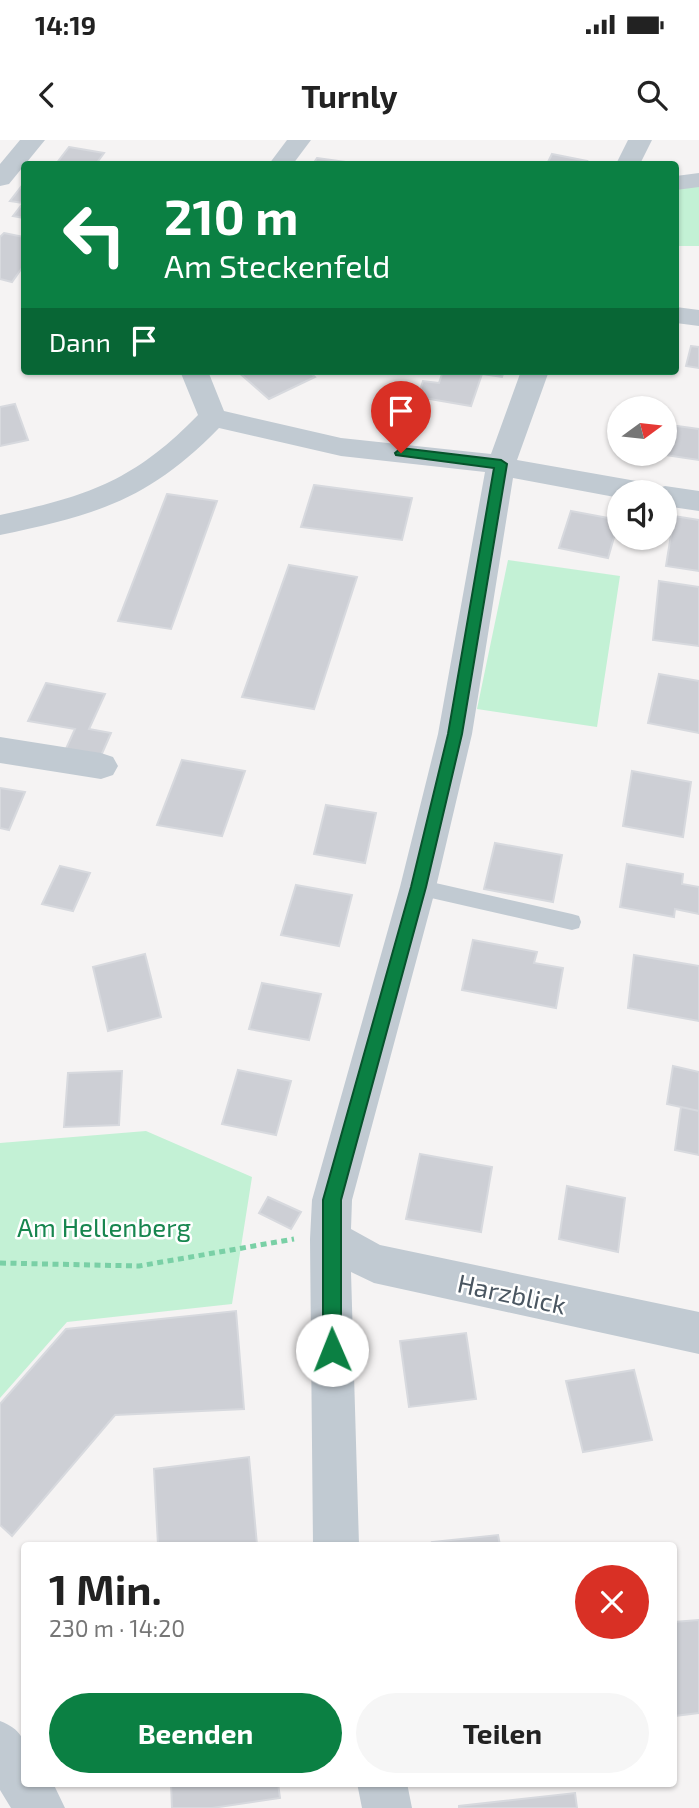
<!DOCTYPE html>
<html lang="de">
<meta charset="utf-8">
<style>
:root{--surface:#fff;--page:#f6f6f6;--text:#222;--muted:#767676;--accent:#0b8043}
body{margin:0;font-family:"Exo 2",sans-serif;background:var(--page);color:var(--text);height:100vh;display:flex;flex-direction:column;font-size:26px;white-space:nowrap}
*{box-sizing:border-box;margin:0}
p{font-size:23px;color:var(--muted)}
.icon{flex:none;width:38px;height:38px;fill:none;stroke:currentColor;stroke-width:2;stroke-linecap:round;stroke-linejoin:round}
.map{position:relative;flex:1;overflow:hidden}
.side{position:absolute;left:21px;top:1402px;width:656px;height:245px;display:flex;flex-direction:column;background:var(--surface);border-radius:7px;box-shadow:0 2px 5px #0004}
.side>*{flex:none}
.top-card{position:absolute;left:21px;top:21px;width:658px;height:214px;border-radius:7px;box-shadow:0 2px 5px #0004;background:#0b8043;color:#fff;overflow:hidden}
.needle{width:46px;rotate:75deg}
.buttons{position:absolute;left:607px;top:256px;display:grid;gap:14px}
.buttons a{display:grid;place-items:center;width:70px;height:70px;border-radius:50%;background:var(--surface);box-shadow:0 2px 5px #0004;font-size:35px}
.pin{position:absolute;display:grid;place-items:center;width:60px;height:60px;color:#fff;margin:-72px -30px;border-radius:50% 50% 50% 0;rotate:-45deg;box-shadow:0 0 7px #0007}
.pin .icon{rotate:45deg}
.me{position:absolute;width:77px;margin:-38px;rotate:359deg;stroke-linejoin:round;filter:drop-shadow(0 0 5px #0008)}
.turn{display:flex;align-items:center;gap:24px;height:147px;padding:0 28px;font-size:32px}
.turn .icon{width:91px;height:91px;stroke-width:2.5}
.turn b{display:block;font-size:49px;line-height:60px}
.then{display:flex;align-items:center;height:66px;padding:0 28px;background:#0003;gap:14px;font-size:26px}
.round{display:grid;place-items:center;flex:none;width:74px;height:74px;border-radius:37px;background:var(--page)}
.head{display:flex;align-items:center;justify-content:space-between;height:119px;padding:0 28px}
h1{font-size:42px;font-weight:700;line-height:52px}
.primary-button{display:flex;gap:14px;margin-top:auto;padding:14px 28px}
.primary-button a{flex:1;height:80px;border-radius:42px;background:var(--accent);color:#fff;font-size:28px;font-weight:700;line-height:80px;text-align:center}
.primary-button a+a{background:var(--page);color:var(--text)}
.status{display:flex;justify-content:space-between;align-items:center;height:49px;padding:0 35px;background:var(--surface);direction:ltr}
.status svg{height:19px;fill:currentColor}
header{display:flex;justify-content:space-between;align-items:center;height:91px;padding:0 28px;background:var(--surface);font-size:32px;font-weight:700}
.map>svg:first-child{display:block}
</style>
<div class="status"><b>14:19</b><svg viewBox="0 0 49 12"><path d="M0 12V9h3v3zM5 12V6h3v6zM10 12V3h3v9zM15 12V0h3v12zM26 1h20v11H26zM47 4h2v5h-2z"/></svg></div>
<header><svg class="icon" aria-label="back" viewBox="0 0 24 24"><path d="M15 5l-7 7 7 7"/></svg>Turnly<svg class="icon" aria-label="search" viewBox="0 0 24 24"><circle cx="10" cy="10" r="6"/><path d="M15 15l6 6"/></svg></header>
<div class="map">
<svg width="699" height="1668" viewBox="0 0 699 1668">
<rect width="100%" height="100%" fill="#f5f3f3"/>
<path fill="#c3f1d5" d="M699,46V106H676V49Z
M508,420L620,436L597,587L477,569Z
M146,991L252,1037L232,1164L67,1182L0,1258V1003Z"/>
<path fill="#cdcfd5" stroke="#d7d9de" stroke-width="2" d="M69,7L104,13L96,24H56Z
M552,14L587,21L585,24H547Z
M317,18L360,24H313Z
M24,43V78L13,76L23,63L10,61Z
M4,93L24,97V125L12,142L0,139V97Z
M691,206L699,207V228L686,226Z
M237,231H308L315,237L269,259Z
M443,231H504L502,237L482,234L471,266L418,257L423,241L439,243Z
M15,264L28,300L0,306V267Z
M670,285L699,289V320L665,315Z
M314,345L412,358L402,400L301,387Z
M167,354L217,361L171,489L118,481Z
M571,371L619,380L608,418L559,408Z
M674,376L699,380V431L666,426Z
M289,425L357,437L314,569L242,557Z
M659,441L699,447V506L653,500Z
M659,534L699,541V593L648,583Z
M46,543L105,554L89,589L111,593L100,618L65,611L75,589L28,581Z
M182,620L245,631L222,696L157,685Z
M632,631L691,642L683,697L623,686Z
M0,648L25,652L9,690L0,688Z
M326,665L376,673L365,723L314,714Z
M495,703L562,715L553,762L484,749Z
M627,724L683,734L682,744L699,747V774L675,769L674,777L620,767Z
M60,726L90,733L73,771L42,764Z
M296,745L352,755L339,806L281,795Z
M473,800L537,812L534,823L563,828L556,868L462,850Z
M145,814L161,877L108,891L93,827Z
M634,815L699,826V881L628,868Z
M262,843L321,854L309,900L249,889Z
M673,926L699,932V971L667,964Z
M238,930L291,941L276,995L222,984Z
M122,931L119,985L64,987L68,933Z
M681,967L699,971V1015L675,1010Z
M420,1014L492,1027L481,1092L406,1079Z
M567,1046L625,1058L618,1112L559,1099Z
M268,1057L301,1072L291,1089L259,1073Z
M236,1171L244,1269L115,1275L12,1396L0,1385V1264L66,1189Z
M466,1193L476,1259L409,1267L400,1201Z
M634,1230L652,1300L583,1312L566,1241Z
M249,1317L257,1405H158L154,1329Z
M498,1395L500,1405H433L432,1402Z
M699,1480V1573L674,1576V1482Z
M171,1643H278L280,1658L212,1668H172Z
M575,1653L577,1668H459V1666Z"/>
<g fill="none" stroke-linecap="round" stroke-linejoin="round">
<path stroke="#7ad0a6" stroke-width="5" stroke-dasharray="6 4.5" stroke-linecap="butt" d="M0,1123L139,1126L294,1099"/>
<path fill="#c1cad2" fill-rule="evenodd" d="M418,739L572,774L579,776L581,782L579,788L572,790L418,755L411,752L409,747L411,742Z"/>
<path fill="#c1cad2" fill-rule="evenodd" d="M20,0H45L9,44L0,46V24Z
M287,0H311L293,24H269Z
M628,0H652L640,24H616Z
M699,33V47L676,50V36Z
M676,167L699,170V186L676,183Z
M180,231H208L224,271L341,298L491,314L521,231H549L517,320L642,342L655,349L665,346L699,351V371L665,366V352H620V358L513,338L472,594L436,747L352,1060L351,1089L380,1105L699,1172V1214L374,1143L351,1132L359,1405H313L310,1099L312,1060L400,747L438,594L485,332L341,316L219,288C149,360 96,375 0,395V375C88,356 134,341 198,275Z
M0,597L101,613L113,617L118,626L113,635L101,639L0,623Z
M0,1581C33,1594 24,1612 24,1643H53L65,1668H11L0,1650Z
M357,1643H407L412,1668H362Z"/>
</g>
<path fill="#0b8043" stroke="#07532c" stroke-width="2" d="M401,308L501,320L507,324L462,594L426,747L341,1060V1210L339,1217L332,1219L326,1217L323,1210V1060L411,747L448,594L494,328L396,315L395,313Z"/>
<g text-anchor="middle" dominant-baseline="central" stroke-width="5" stroke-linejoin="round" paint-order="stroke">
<g font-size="26" fill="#17864f" stroke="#fff">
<text x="104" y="1086">Am Hellenberg</text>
</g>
<g font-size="26" fill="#4a5661" stroke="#fff">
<text transform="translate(512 1153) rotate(12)">Harzblick</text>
</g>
</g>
</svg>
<div class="buttons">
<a><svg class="needle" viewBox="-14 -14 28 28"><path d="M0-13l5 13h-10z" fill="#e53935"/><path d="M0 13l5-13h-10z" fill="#767676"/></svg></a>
<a><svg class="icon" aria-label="sound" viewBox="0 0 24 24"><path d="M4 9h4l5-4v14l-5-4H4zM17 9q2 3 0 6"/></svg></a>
</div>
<div class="pin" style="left:401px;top:313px;background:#d93025"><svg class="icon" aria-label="arrive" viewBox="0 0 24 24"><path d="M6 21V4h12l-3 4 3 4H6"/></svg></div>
<svg class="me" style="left:332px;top:1210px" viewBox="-20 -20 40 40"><circle r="19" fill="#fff"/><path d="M0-13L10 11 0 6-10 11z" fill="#0b8043"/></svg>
<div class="top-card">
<div class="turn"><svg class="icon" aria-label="left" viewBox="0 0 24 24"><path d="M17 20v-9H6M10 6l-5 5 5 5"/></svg><div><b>210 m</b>Am Steckenfeld</div></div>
<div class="then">Dann<svg class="icon" aria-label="arrive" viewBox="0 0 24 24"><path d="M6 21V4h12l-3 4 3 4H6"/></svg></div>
</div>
<section class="side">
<div class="head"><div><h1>1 Min.</h1><p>230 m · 14:20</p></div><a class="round" style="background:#d93025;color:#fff"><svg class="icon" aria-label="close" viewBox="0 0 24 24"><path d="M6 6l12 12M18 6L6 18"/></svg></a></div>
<div class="primary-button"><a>Beenden</a><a>Teilen</a></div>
</section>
</div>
